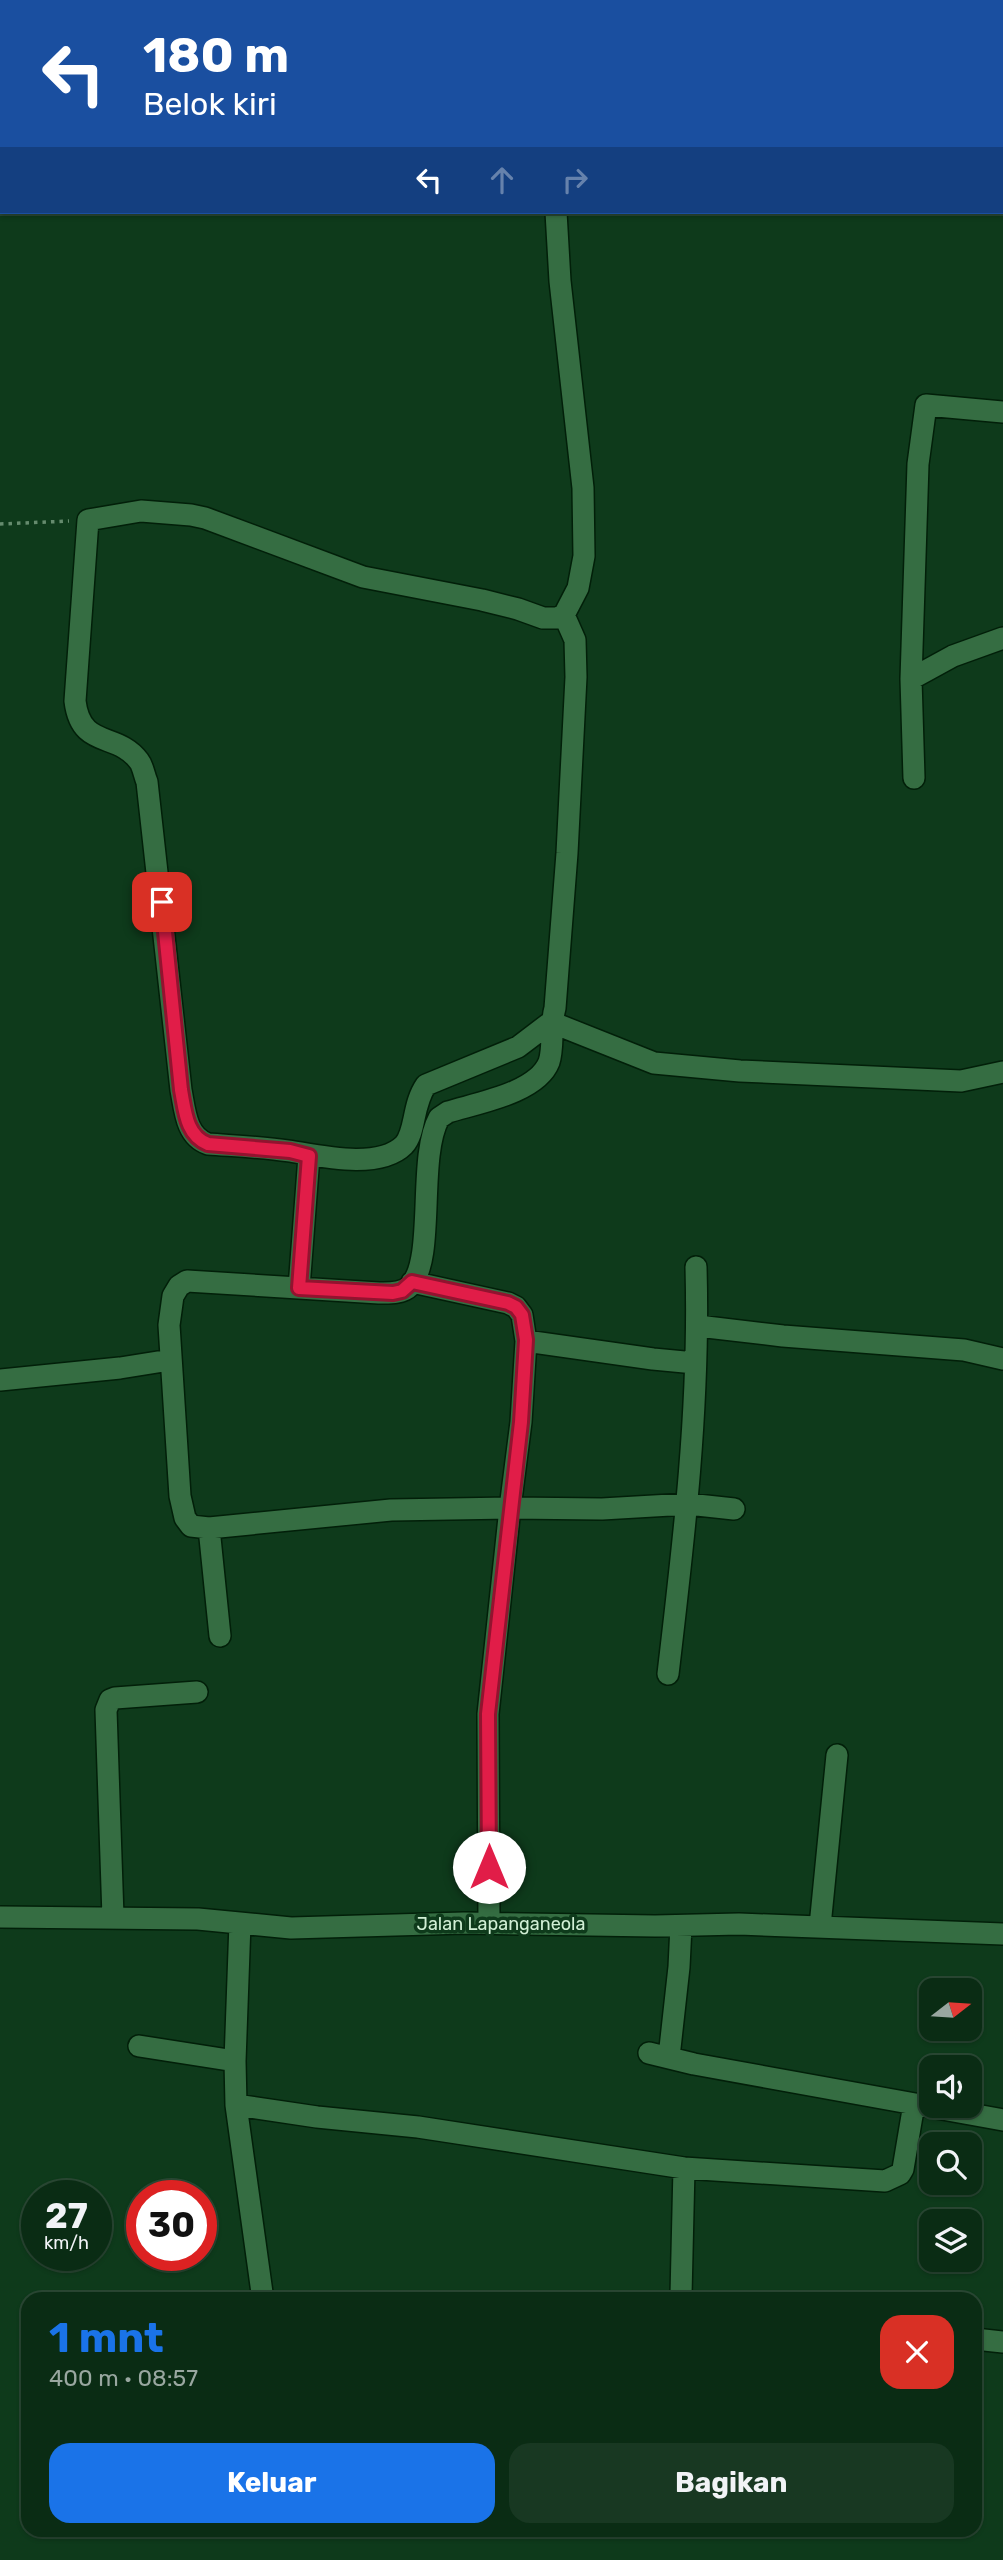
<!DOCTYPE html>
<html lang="id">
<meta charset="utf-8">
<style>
:root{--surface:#0a2c14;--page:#183822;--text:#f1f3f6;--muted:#99a7a0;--line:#2a4834;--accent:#1a73e8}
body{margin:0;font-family:Rubik,sans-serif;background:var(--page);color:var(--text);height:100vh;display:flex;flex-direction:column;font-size:26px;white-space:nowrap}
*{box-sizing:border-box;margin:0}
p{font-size:23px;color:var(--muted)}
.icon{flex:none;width:38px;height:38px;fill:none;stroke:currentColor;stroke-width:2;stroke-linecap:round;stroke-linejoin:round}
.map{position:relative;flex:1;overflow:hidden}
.sheet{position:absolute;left:21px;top:2292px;width:961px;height:245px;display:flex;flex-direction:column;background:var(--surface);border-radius:21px;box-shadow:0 2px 5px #0004,0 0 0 2px var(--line)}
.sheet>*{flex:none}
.guide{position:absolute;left:0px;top:0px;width:1004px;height:214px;box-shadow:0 2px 5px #0004,0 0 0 2px var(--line);background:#1a4fa0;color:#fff;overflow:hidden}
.needle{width:46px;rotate:73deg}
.buttons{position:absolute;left:919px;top:1978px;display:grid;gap:14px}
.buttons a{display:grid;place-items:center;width:63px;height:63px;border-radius:14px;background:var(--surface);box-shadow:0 2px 5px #0004,0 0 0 2px var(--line);font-size:35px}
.speed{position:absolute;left:21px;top:2180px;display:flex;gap:14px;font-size:35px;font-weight:700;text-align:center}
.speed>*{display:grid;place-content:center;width:91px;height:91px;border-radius:50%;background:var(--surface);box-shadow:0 2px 5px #0004,0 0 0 2px var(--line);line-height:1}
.speed small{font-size:18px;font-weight:400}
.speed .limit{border:10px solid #d22;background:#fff;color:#111}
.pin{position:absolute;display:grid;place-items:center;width:60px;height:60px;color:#fff;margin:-30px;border-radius:14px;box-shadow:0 4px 10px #0006}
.me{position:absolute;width:77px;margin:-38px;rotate:0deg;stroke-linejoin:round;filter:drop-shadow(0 0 5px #0008)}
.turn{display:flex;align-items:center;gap:24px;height:147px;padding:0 28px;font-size:32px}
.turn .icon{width:91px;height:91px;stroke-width:2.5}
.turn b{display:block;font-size:49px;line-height:60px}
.lanes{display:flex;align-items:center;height:66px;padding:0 28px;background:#0003;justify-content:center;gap:35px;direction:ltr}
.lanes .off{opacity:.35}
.round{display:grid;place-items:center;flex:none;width:74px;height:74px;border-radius:21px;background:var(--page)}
.summary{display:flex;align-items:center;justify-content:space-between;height:119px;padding:0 28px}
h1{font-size:42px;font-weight:700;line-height:52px;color:var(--accent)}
.primary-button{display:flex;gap:14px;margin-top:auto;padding:14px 28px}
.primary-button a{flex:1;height:80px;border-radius:21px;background:var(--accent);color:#fff;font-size:28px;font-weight:700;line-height:80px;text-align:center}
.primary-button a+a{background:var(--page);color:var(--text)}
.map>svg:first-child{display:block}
</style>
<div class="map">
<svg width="1003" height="2560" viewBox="0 0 1003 2560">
<rect width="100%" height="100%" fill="#0e3a1b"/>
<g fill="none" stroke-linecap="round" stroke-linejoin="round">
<defs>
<path id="minor" d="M569,2L570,0
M911,679L953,656L1003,638
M914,778L911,679L918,464L926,405L1003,412
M551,1022L518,1047L426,1085C412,1105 416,1132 404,1145C379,1170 320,1156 289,1151C262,1147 235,1146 208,1144C186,1136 185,1111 181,1090L147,782C144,775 143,766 139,761C117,731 81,750 75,701L88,520L141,511L191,515L205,518L363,577L482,600L518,609L543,618H557L564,615L578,588L584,556L583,488L560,281L556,212
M551,1022L654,1063L740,1071L961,1081L1003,1072
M412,1282L508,1303L516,1307L522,1315L526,1341L521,1422L510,1508L391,1510L209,1528L191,1526L185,1518L180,1496L169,1325L173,1296L179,1286L187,1281L379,1293C389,1293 402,1294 410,1286C436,1259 417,1158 439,1118L448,1112C477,1103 537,1093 549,1062C554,1048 550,1025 555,1008L567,853L576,677L575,640L564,615
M299,1288L309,1156
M698,1326L783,1336L964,1350L1003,1359
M526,1341L653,1359L695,1363
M0,1380L120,1368L170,1360
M209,1528L220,1636
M668,1674C684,1539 700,1404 696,1267
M0,1917L198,1919L291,1928L464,1923L655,1926L739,1924L1003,1934
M113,1917L106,1710L110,1700L115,1698L197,1692
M489,1923L488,1714L510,1508L602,1509L688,1504L734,1509
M820,1926L837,1755
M139,2046L235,2061L236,2105L317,2117L418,2127L684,2168L885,2181L900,2174L903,2169L914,2104
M649,2053L694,2064L1003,2120
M669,2057L679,1967L681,1926
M235,2061L240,1923
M236,2105L263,2300
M675,2300L681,2295L684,2168
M975,2339L1003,2342"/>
</defs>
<use href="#minor" stroke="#021f09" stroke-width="24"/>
<path stroke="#658b6e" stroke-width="3.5" stroke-dasharray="3.5 5" stroke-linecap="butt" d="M5,2V0
M0,24L2,12
M0,524L69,521"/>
<use href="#minor" stroke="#356d42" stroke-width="21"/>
</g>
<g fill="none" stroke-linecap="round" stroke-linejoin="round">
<defs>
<path id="route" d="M162,902L181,1090C185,1110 186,1136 208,1144L290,1151L309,1156L299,1288L393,1293L402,1291L412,1282L508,1303L516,1307L522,1315L526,1340L521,1422L488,1714L489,1867"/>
</defs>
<use href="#route" stroke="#92132f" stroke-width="18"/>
<use href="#route" stroke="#e11d48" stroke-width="12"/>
</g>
<g text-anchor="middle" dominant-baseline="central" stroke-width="7" stroke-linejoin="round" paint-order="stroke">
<g font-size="18" fill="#d1efd5" stroke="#0e3a1b">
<text x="501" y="1924">Jalan Lapanganeola</text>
</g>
</g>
</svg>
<div class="buttons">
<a><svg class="needle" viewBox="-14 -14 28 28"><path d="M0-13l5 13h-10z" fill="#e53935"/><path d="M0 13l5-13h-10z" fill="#99a7a0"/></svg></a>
<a><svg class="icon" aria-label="sound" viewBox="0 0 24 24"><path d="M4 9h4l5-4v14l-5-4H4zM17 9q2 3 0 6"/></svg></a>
<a><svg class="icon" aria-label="search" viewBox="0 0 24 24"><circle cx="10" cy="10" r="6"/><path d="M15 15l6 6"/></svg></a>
<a><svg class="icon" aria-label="layers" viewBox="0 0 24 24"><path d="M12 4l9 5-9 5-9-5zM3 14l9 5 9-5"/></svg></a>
</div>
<div class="speed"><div>27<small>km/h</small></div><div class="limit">30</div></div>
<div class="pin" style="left:162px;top:902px;background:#d93025"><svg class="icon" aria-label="arrive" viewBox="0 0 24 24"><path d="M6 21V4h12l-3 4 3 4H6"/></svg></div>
<svg class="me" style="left:489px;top:1867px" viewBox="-20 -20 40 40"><circle r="19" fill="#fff"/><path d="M0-13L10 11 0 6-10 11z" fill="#e11d48"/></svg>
<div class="guide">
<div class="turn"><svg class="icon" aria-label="left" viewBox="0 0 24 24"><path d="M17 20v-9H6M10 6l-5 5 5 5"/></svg><div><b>180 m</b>Belok kiri</div></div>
<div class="lanes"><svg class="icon" aria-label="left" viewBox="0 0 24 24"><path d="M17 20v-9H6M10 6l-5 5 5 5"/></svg><svg class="icon off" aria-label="ahead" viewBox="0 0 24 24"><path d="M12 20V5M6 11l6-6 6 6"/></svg><svg class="icon off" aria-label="right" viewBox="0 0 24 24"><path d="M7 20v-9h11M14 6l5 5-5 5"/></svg></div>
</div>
<section class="sheet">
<div class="summary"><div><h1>1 mnt</h1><p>400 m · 08:57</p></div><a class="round" style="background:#d93025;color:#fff"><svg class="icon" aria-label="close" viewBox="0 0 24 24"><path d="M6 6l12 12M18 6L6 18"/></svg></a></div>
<div class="primary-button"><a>Keluar</a><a>Bagikan</a></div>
</section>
</div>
